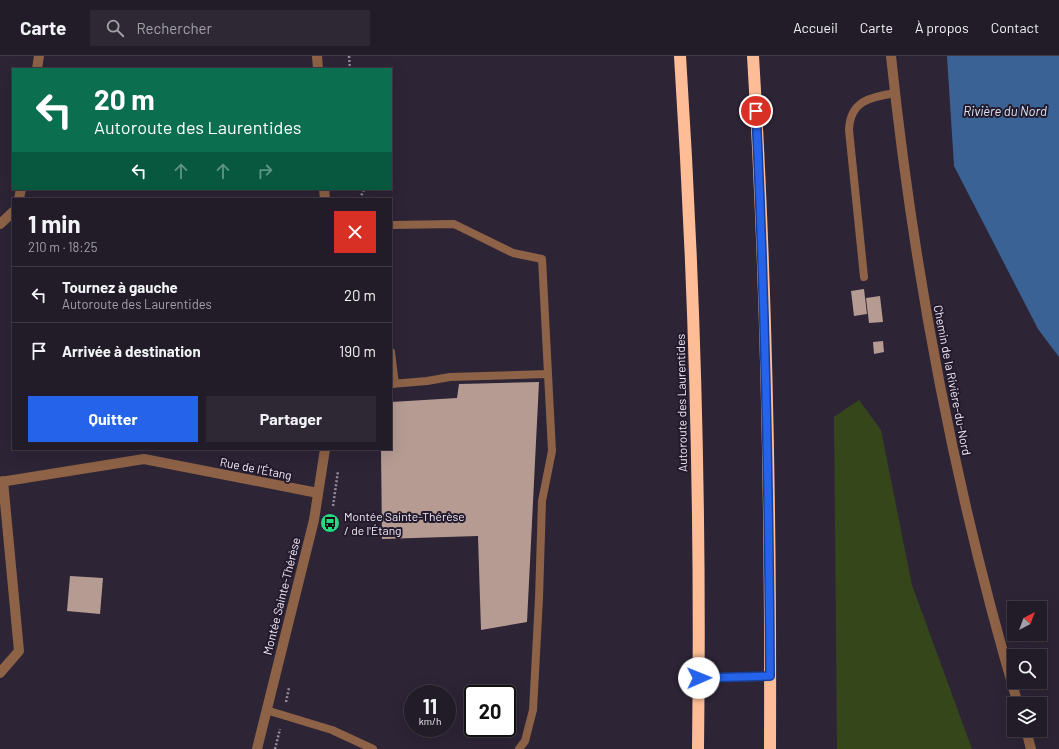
<!DOCTYPE html>
<html lang="fr">
<meta charset="utf-8">
<style>
:root{--surface:#221b28;--page:#2e2834;--text:#f1f3f6;--muted:#a2a1a8;--line:#3f3945;--accent:#2563eb}
body{margin:0;font-family:Barlow,sans-serif;background:var(--page);color:var(--text);height:100vh;display:flex;flex-direction:column;font-size:15px;white-space:nowrap}
*{box-sizing:border-box;margin:0}
p{font-size:13px;color:var(--muted)}
.icon{flex:none;width:22px;height:22px;fill:none;stroke:currentColor;stroke-width:2;stroke-linecap:round;stroke-linejoin:round}
.map{position:relative;flex:1;overflow:hidden}
.sheet{position:absolute;left:12px;top:142px;width:380px;height:252px;display:flex;flex-direction:column;background:var(--surface);border-radius:0px;box-shadow:0 4px 16px #0002,0 0 0 1px var(--line)}
.sheet>*{flex:none}
.banner{position:absolute;left:12px;top:12px;width:380px;height:122px;border-radius:0px;box-shadow:0 4px 16px #0002,0 0 0 1px var(--line);background:#0b6e4f;color:#fff;overflow:hidden}
.needle{width:26px;rotate:41deg}
.fabs{position:absolute;left:1007px;top:545px;display:grid;gap:8px}
.fabs a{display:grid;place-items:center;width:40px;height:40px;border-radius:0px;background:var(--surface);box-shadow:0 4px 16px #0002,0 0 0 1px var(--line);font-size:20px}
.speed{position:absolute;left:404px;top:629px;display:flex;gap:8px;font-size:20px;font-weight:700;text-align:center}
.speed>*{display:grid;place-content:center;width:52px;height:52px;border-radius:50%;background:var(--surface);box-shadow:0 4px 16px #0002,0 0 0 1px var(--line);line-height:1}
.speed small{font-size:10px;font-weight:400}
.speed .limit{border:2px solid #111;border-radius:6px;background:#fff;color:#111}
.pin{position:absolute;display:grid;place-items:center;width:34px;height:34px;color:#fff;margin:-17px;border:2px solid #fff;border-radius:50%;box-shadow:0 1px 4px #0007}
.me{position:absolute;width:44px;margin:-22px;rotate:89deg;stroke-linejoin:round;filter:drop-shadow(0 0 3px #0008)}
.turn{display:flex;align-items:center;gap:14px;height:84px;padding:0 16px;font-size:18px}
.turn .icon{width:52px;height:52px;stroke-width:2.5}
.turn b{display:block;font-size:28px;line-height:34px}
.lanes{display:flex;align-items:center;height:38px;padding:0 16px;background:#0003;justify-content:center;gap:20px;direction:ltr}
.lanes .off{opacity:.35}
.round{display:grid;place-items:center;flex:none;width:42px;height:42px;border-radius:0px;background:var(--page)}
.head{display:flex;align-items:center;justify-content:space-between;height:68px;padding:0 16px}
h1{font-size:24px;font-weight:700;line-height:30px}
.button{display:flex;gap:8px;margin-top:auto;padding:8px 16px}
.button a{flex:1;height:46px;border-radius:0px;background:var(--accent);color:#fff;font-size:16px;font-weight:700;line-height:46px;text-align:center}
.button a+a{background:var(--page);color:var(--text)}
ul{padding:0;list-style:none}
li{display:flex;align-items:center;gap:12px;height:56px;padding:0 16px;border-top:1px solid var(--line)}
li div{flex:1}
li b{display:block;font-size:15px}
li em{font-style:normal}
header{display:flex;align-items:center;gap:24px;box-sizing:border-box;height:56px;padding:0 20px;background:var(--surface);border-bottom:1px solid var(--line)}
header strong{font-size:19px}
nav{display:flex;gap:22px;margin-inline-start:auto;font-size:14px}
.search{width:280px;height:36px;background:var(--page);display:flex;align-items:center;gap:10px;box-sizing:border-box;padding:0 14px;border-radius:0px;color:var(--muted);font-size:15px}
.map>svg:first-child{display:block}
</style>
<header>
<strong>Carte</strong>
<div class="search"><svg class="icon" aria-label="search" viewBox="0 0 24 24"><circle cx="10" cy="10" r="6"/><path d="M15 15l6 6"/></svg>Rechercher</div>
<nav><a>Accueil</a><a>Carte</a><a>À propos</a><a>Contact</a></nav>
</header>
<div class="map">
<svg width="1059" height="693" viewBox="0 0 1059 693">
<rect width="100%" height="100%" fill="#2d2436"/>
<path fill="#34461a" d="M859,344L881,374L912,529L972,693H837L834,361Z"/>
<path fill="#3b6294" d="M947,0H1059V301L1038,273L954,110Z"/>
<path fill="#b69b93" d="M864,233L867,258L854,260L851,235Z
M880,240L883,266L869,267L866,242Z
M883,285L884,296L874,298L873,286Z
M539,326L527,566L481,574L478,480L382,483L381,393H391V346L457,342L459,328Z
M70,520L103,522L100,558L67,555Z"/>
<g fill="none" stroke-linecap="round" stroke-linejoin="round">
<path stroke="#938c9b" stroke-width="2.5" stroke-dasharray="2 2" stroke-linecap="butt" d="M349,0L350,13
M360,143L364,133
M333,450L338,415
M286,646L289,632
M275,693L280,673"/>
<path stroke="#8d6247" stroke-width="8" d="M391,169L454,168L513,197L542,203L548,318
M864,221L849,74C850,45 870,41 895,37
M391,296L395,328
M391,328L427,325L450,321L548,318L552,395L542,445L539,542L533,654L525,685L519,693
M699,622L770,621
M266,654L332,674L373,693"/>
<path stroke="#8d6247" stroke-width="10" d="M891,0C914,219 955,436 1018,648
M37,13L39,0
M19,143L21,133
M0,168L13,156
M0,426L144,403L318,437
M0,617L19,595L3,425
M1026,674L1031,693"/>
<path stroke="#8d6247" stroke-width="10" d="M317,0L318,13
M324,133L325,143
M257,693L314,464L325,393"/>
<path stroke="#febd96" stroke-width="12" d="M680,0C695,230 701,462 698,693
M753,0C767,231 771,462 770,693"/>
</g>
<g fill="none" stroke-linecap="round" stroke-linejoin="round">
<defs>
<path id="route" d="M699,622L770,620C769,432 765,244 756,55"/>
</defs>
<use href="#route" stroke="#184099" stroke-width="10"/>
<use href="#route" stroke="#2563eb" stroke-width="7"/>
</g>
<defs>
<symbol id="bus-disc" viewBox="-11 -11 22 22"><circle r="9.5" fill="#27d885" stroke="#231a2c"/><path d="M-5-6H5V4H4V6H2V4H-2V6H-4V4H-5ZM-3.5-4V0h7V-4ZM-3.5 1.2v1.5H-2V1.2ZM2 1.2v1.5H3.5V1.2Z" fill="#111"/></symbol>
</defs>
<g fill-rule="evenodd">
<use href="#bus-disc" x="319" y="456" width="22" height="22"/>
</g>
<g text-anchor="middle" dominant-baseline="central" stroke-width="4" stroke-linejoin="round" paint-order="stroke">
<g font-size="12" fill="#f0ebf7" stroke="#231a2c">
<text transform="translate(953 324) rotate(79)">Chemin de la Rivière-du-Nord</text>
<text transform="translate(681 347) rotate(-91)">Autoroute des Laurentides</text>
<text transform="translate(256 412) rotate(11)">Rue de l'Étang</text>
<text transform="translate(281 540) rotate(-76)">Montée Sainte-Thérèse</text>
</g>
<g font-size="12" fill="#f0ebf7" stroke="#231a2c" text-anchor="start">
<text x="344" y="460">Montée Sainte-Thérèse<tspan x="344" dy="14">/ de l'Étang</tspan></text>
</g>
<g font-size="13" font-style="italic" fill="#dae5f5" stroke="#231a2c">
<text x="1005" y="55">Rivière du Nord</text>
</g>
</g>
</svg>
<div class="fabs">
<a><svg class="needle" viewBox="-14 -14 28 28"><path d="M0-13l5 13h-10z" fill="#e53935"/><path d="M0 13l5-13h-10z" fill="#a2a1a8"/></svg></a>
<a><svg class="icon" aria-label="search" viewBox="0 0 24 24"><circle cx="10" cy="10" r="6"/><path d="M15 15l6 6"/></svg></a>
<a><svg class="icon" aria-label="layers" viewBox="0 0 24 24"><path d="M12 4l9 5-9 5-9-5zM3 14l9 5 9-5"/></svg></a>
</div>
<div class="speed"><div>11<small>km/h</small></div><div class="limit">20</div></div>
<div class="pin" style="left:756px;top:55px;background:#d93025"><svg class="icon" aria-label="arrive" viewBox="0 0 24 24"><path d="M6 21V4h12l-3 4 3 4H6"/></svg></div>
<svg class="me" style="left:699px;top:622px" viewBox="-20 -20 40 40"><circle r="19" fill="#fff"/><path d="M0-13L10 11 0 6-10 11z" fill="#2563eb"/></svg>
<div class="banner">
<div class="turn"><svg class="icon" aria-label="left" viewBox="0 0 24 24"><path d="M17 20v-9H6M10 6l-5 5 5 5"/></svg><div><b>20 m</b>Autoroute des Laurentides</div></div>
<div class="lanes"><svg class="icon" aria-label="left" viewBox="0 0 24 24"><path d="M17 20v-9H6M10 6l-5 5 5 5"/></svg><svg class="icon off" aria-label="ahead" viewBox="0 0 24 24"><path d="M12 20V5M6 11l6-6 6 6"/></svg><svg class="icon off" aria-label="ahead" viewBox="0 0 24 24"><path d="M12 20V5M6 11l6-6 6 6"/></svg><svg class="icon off" aria-label="right" viewBox="0 0 24 24"><path d="M7 20v-9h11M14 6l5 5-5 5"/></svg></div>
</div>
<section class="sheet">
<div class="head"><div><h1>1 min</h1><p>210 m · 18:25</p></div><a class="round" style="background:#d93025;color:#fff"><svg class="icon" aria-label="close" viewBox="0 0 24 24"><path d="M6 6l12 12M18 6L6 18"/></svg></a></div>
<ul>
<li><svg class="icon" aria-label="left" viewBox="0 0 24 24"><path d="M17 20v-9H6M10 6l-5 5 5 5"/></svg><div><b>Tournez à gauche</b><p>Autoroute des Laurentides</p></div><em>20 m</em></li>
<li><svg class="icon" aria-label="arrive" viewBox="0 0 24 24"><path d="M6 21V4h12l-3 4 3 4H6"/></svg><div><b>Arrivée à destination</b></div><em>190 m</em></li>
</ul>
<div class="button"><a>Quitter</a><a>Partager</a></div>
</section>
</div>
